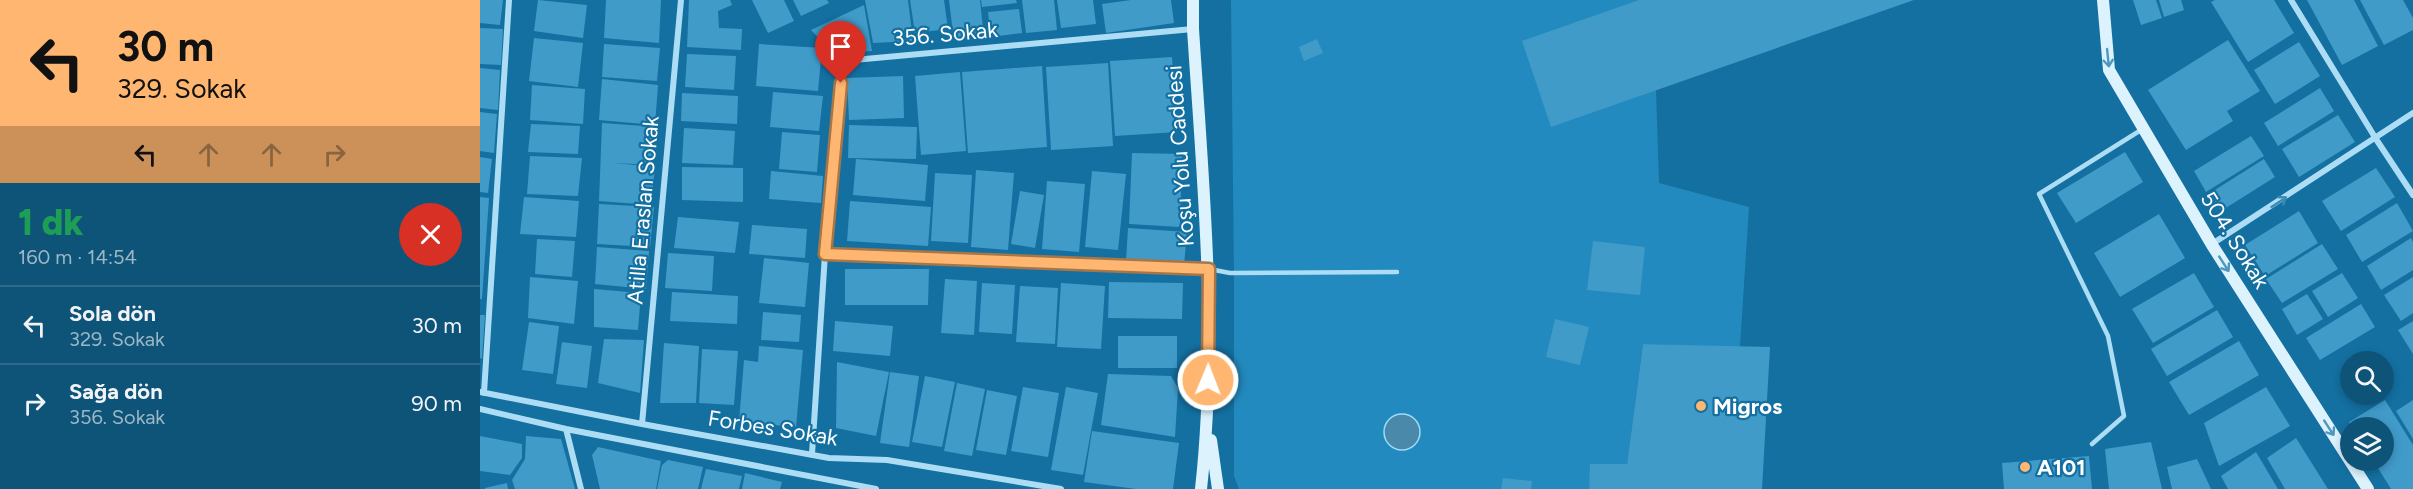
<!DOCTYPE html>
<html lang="tr">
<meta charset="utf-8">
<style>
:root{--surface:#0e5479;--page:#1c5e80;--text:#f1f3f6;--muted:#9bb7c6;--line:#2e6a8a}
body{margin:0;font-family:Figtree,sans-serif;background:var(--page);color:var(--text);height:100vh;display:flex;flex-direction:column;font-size:22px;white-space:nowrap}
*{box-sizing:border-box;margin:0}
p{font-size:20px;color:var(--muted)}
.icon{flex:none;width:33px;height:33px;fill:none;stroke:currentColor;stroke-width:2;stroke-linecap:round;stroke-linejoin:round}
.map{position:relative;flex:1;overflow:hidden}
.panel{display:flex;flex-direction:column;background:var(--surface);width:480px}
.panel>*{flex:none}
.banner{background:#ffb670;color:#111;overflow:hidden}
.buttons{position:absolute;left:1860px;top:351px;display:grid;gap:12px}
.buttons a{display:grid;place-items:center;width:54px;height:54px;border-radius:50%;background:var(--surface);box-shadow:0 3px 9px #0003;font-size:30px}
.pin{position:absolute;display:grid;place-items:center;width:51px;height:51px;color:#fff;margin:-62px -26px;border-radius:50% 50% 50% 0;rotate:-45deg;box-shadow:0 0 6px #0007}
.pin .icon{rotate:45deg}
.me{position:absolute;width:66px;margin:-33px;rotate:1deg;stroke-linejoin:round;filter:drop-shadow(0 0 4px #0008)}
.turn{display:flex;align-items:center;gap:21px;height:126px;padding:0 18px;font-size:27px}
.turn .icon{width:78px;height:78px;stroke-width:2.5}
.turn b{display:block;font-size:42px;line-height:51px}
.lanes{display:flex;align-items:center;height:57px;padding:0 18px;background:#0003;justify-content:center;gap:30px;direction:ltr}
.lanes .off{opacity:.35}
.round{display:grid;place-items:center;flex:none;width:63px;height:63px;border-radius:32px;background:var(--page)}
.headline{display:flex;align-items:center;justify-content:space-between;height:102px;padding:0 18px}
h1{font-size:36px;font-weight:800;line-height:45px;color:#1e9e55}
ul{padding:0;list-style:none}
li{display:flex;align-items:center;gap:18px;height:78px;padding:0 18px;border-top:2px solid var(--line)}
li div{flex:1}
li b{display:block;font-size:22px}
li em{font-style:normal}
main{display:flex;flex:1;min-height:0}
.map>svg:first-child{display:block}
</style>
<main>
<section class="panel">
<div class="banner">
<div class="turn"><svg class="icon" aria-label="left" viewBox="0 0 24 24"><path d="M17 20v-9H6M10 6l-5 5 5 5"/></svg><div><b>30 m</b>329. Sokak</div></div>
<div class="lanes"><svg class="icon" aria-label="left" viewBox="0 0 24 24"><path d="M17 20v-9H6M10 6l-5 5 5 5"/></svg><svg class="icon off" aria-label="ahead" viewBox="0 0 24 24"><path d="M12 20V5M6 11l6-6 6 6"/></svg><svg class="icon off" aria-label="ahead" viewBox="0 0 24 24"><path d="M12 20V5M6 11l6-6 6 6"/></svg><svg class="icon off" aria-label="right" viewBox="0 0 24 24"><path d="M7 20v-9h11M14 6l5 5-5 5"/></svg></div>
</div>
<div class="headline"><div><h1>1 dk</h1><p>160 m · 14:54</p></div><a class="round" style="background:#d93025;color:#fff"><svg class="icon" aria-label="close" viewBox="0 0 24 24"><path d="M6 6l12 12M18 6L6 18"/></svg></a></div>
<ul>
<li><svg class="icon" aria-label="left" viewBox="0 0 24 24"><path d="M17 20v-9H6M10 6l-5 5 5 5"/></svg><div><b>Sola dön</b><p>329. Sokak</p></div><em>30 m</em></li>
<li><svg class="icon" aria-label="right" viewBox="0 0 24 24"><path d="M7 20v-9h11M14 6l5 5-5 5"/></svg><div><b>Sağa dön</b><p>356. Sokak</p></div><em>90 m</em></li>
</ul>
</section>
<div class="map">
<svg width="1933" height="489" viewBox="0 0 1933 489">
<rect width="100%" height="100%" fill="#1370a1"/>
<path fill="#228abe" d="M751,0H1173L1179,183L1269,207L1260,347L1163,344L1147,464H1111L1109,489H759L754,476V278Z"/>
<path fill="#4a89aa" stroke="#9edbf7" stroke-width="1.5" d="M904 432a18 18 0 1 1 36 0a18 18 0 1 1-36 0Z"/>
<path fill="#409bc9" d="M0,0H23L20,25L0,23Z
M58,0L107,5L103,38L54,31Z
M126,0H181L179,43L124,38Z
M209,0H250L252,5L238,11L239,28L262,29L261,50L207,47Z
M272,0H304L314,21L288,33Z
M313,0H347L349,3L321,16Z
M385,0H428L433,41L393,43Z
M430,0H464L468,29L435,33Z
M469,0H500L504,38L474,41Z
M501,0H536L537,3L502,7Z
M542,0H574L577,30L546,33Z
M577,0H613L616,24L581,28Z
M651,0H691L694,23L626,33L622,4Z
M1159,0H1434L1071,127L1042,41Z
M1653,0H1676L1682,18L1661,25Z
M1679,0H1701L1704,10L1684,17Z
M1735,0H1794L1814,33L1768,62L1731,2Z
M1827,0H1874L1898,46L1862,65Z
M1880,0H1923L1933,18V30L1904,45Z
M384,5L392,51L354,54L331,30Z
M539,9L542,33L511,37L508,12Z
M0,28L23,29L21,65L0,64Z
M54,38L103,43L98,87L49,81Z
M837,39L843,53L824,61L819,47Z
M1748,40L1780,91L1747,111L1753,121L1706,150L1668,90Z
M1819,42L1840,76L1795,104L1774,70Z
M124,44L180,48L177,81L122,77Z
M279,44L342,48L338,91L276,86Z
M207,54L256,56L254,90L205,87Z
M692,57L697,132L635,136L630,61Z
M628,63L633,146L571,150L566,67Z
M562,66L567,147L488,153L482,72Z
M0,68L20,70L18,110L0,108Z
M480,72L486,151L441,155L435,76Z
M423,76L424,118L369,120L367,78Z
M122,79L178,85L175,125L119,120Z
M52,85L105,89L103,124L50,120Z
M1840,88L1854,111L1798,146L1784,123Z
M293,92L343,96L339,131L290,127Z
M202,93L258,96L257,124L201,121Z
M0,112L17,114L14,153L0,151Z
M1858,115L1875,142L1819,177L1802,149Z
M122,123L177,127L173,165L134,163L175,167L171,205L119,201Z
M51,124L100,126L98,154L48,152Z
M369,125L437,127L436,159L368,158Z
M204,128L255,131L253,165L202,163Z
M302,132L340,135L337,172L299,169Z
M1771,136L1784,156L1726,192L1714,171Z
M1645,152L1663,182L1596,223L1577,193Z
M652,153L702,154L700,227L649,224Z
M50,156L102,158L98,196L47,194Z
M0,157L12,159L8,193L0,192Z
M376,159L448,165L445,201L373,195Z
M1784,159L1795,177L1741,211L1730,193Z
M202,167L263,168V202L202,200Z
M1896,168L1915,197L1861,231L1842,201Z
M496,170L534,173L528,250L491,247Z
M291,171L343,176L341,203L289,199Z
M612,171L646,174L638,250L605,247Z
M455,173L492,175L488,243L451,241Z
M567,181L605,184L599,252L562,249Z
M540,191L564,195L555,248L531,244Z
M0,197L9,198L2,299H0Z
M44,197L99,201L96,237L40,234Z
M370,201L451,207L448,246L367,241Z
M1917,203L1933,231L1882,262L1866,235Z
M119,204L174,207L170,247L117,244Z
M1819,211L1838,243L1785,276L1765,245Z
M1679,214L1705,258L1640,297L1614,253Z
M198,217L259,222L255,253L194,248Z
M272,225L327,229L325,258L269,254Z
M648,228L707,232L704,265L646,261Z
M1931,238L1933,242V270L1901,290L1887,266Z
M57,239L95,241L92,277L55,274Z
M1113,241L1165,247L1160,295L1107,290Z
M1842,244L1858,269L1802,303L1786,279Z
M117,247L169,251L166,289L115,284Z
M188,253L234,256L232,291L185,288Z
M284,258L329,263L325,307L279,303Z
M365,269H449L448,305H365Z
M1714,273L1734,307L1673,343L1652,309Z
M1862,273L1878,298L1848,317L1832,291Z
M50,277L98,281L94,324L48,318Z
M1933,277V313L1921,321L1904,295Z
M465,279L497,281L494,335L461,333Z
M629,282L703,283L702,319L628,318Z
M502,283L535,285L532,334L499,332Z
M581,283L625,286L621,349L577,347Z
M540,286L578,288L575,344L536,342Z
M114,289L161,293L158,330L114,327Z
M192,292L258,296L257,324L190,321Z
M1827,294L1843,319L1817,335L1802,309Z
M1881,304L1895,327L1840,360L1826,338Z
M1737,310L1753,337L1687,376L1671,349Z
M283,312L321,315L319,342L281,340Z
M0,315H5L2,359L0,358Z
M1075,319L1109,327L1100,365L1066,357Z
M355,321L413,326L410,356L353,351Z
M1933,321V354L1918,330Z
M49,322L79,326L73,374L42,370Z
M638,336H697V368H638Z
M124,339L164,340L160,393L118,383Z
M1759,341L1779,375L1709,415L1689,382Z
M82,342L112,346L107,388L76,384Z
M184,343L219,346L216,403H180Z
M1163,344L1290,347L1282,489H1109L1110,464H1147Z
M279,346L323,350L316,427L259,422L264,360L278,362Z
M222,349L258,351L254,405L219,403Z
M357,362L409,372L396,436L356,428Z
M410,372L439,376L429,447L400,443Z
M628,374L691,376L698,388L695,437L621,425Z
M445,376L475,382L462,447L432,442Z
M477,383L505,389L492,456L464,451Z
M543,387L579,393L568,457L531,451Z
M586,387L618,393L603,475L571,470Z
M1786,387L1810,426L1739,466L1724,423Z
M507,390L537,396L526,455L496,450Z
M1905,400L1933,445V489H1911L1893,460H1904V428H1872L1869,422Z
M1933,400V439L1916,411Z
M612,431L699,443L693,489H656L604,482Z
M0,436L42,444V458L30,475L0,471Z
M46,436L81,439L95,489H35L32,480L45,459Z
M1816,438L1848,489H1805L1787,458Z
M1671,442L1682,489H1629L1625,449Z
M118,447L181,461L176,489H120L112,455Z
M1776,452L1798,489H1748L1741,476Z
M1609,456L1612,489H1524L1522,463Z
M1717,459L1731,489H1692L1687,467Z
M188,460L223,467L218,489H177L182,465Z
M226,469L262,476L259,489H221Z
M265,473L302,482L300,489H262Z
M1023,478L1052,481L1051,489H1021Z
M27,483L28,489H5V488Z"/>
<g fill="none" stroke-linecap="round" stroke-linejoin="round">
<path stroke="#acddf5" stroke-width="4.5" d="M729,269L750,273L917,272
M1612,444L1644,416L1628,336L1559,194L1661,130"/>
<path stroke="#acddf5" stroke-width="6" d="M1811,0L1896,139L1933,195
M1732,244L1933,113
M345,254L728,269
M0,392L162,424L349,458L407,460L581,489
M4,393L29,0
M0,409L86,429L396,489
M162,424L201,0
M86,429L101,489
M332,454L345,254L363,61L713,29"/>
<path stroke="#dcf2fd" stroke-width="12" d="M713,0V29C723,183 738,334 721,489
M1623,0L1629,70L1732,245L1888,489
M731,440L738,489"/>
</g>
<defs><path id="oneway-shaft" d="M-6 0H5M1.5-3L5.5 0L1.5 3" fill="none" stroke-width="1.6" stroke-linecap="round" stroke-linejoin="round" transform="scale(1.5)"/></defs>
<g stroke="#4f97bd">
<use href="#oneway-shaft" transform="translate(1628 58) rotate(84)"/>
<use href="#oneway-shaft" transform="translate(1744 264) rotate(57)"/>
<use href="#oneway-shaft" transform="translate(1849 428) rotate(57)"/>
</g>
<use stroke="#398bb6" href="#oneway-shaft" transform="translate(1799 202) rotate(-33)"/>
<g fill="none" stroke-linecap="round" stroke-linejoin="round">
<defs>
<path id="route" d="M361,83L345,254L729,269L728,380"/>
</defs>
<use href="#route" stroke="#a67649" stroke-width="15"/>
<use href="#route" stroke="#ffb670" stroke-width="10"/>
</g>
<g fill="#ffb670" stroke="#1370a1" stroke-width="2">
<circle cx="1221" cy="406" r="6"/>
<circle cx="1545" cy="467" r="6"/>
</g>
<g text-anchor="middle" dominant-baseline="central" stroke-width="4.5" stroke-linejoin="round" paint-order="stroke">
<g font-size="22" fill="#fff" stroke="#1370a1">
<text transform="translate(465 34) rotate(-5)">356. Sokak</text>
<text transform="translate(700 156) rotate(-94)">Koşu Yolu Caddesi</text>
<text transform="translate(163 210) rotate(-85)">Atilla Eraslan Sokak</text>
<text transform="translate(1755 240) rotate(58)">504. Sokak</text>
<text transform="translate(293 428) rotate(9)">Forbes Sokak</text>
</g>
<g font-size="22" font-weight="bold" fill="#fff" stroke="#1370a1" text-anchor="start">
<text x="1233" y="406">Migros</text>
<text x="1557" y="467">A101</text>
</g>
</g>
</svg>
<div class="buttons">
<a><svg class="icon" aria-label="search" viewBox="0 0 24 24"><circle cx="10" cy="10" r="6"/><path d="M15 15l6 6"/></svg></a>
<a><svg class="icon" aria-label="layers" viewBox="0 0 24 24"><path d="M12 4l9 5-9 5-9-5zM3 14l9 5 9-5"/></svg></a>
</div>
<div class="pin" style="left:361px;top:83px;background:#d93025"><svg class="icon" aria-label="arrive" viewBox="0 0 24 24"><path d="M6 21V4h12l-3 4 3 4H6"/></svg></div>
<svg class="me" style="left:728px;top:380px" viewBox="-20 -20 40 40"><circle r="17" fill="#ffb670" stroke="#fff" stroke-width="3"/><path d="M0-11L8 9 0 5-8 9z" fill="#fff"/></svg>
</div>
</main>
